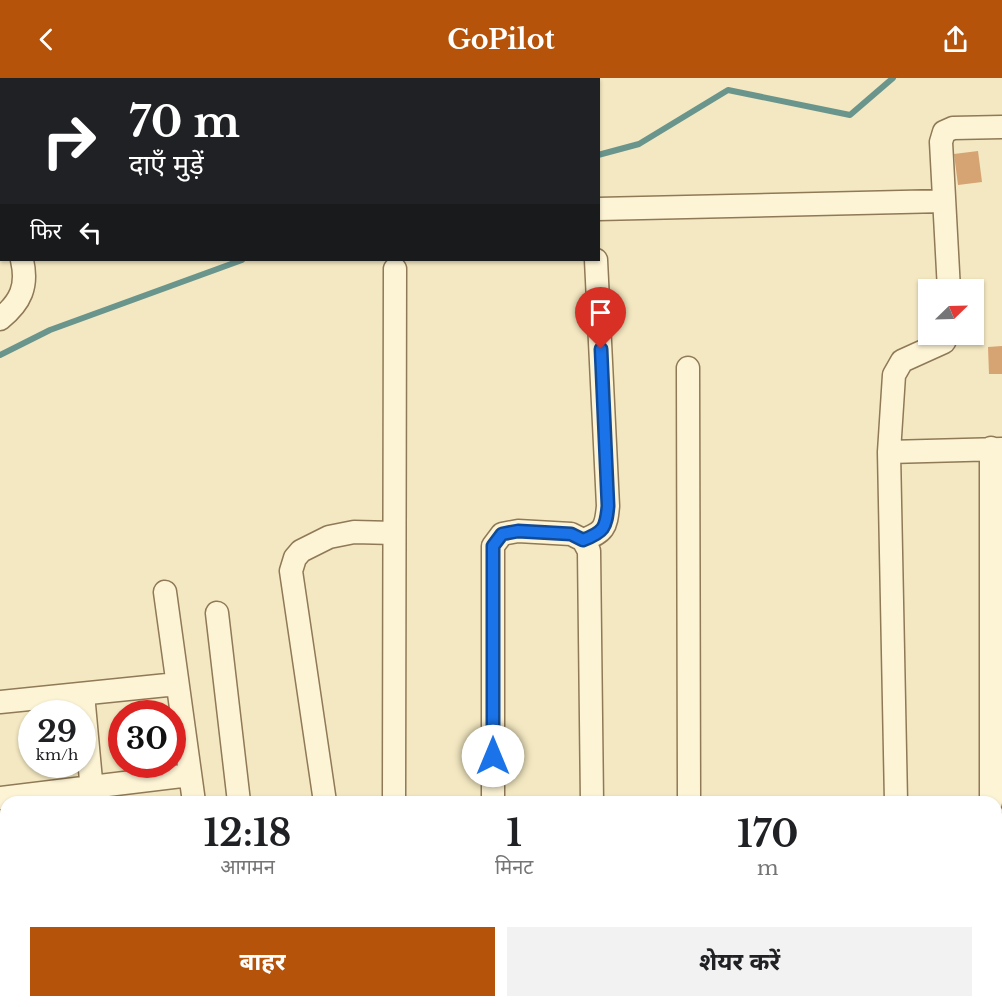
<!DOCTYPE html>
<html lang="hi">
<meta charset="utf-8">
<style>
:root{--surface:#fff;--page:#f2f2f2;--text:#202124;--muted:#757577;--accent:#b45309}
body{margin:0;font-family:"Libre Baskerville","Noto Sans Devanagari",serif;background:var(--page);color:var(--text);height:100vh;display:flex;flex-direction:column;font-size:22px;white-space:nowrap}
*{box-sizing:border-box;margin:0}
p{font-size:20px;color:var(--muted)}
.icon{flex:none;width:33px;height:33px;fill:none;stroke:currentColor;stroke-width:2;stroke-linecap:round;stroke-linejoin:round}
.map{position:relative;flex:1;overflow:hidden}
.drawer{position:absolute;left:0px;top:718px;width:1002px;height:212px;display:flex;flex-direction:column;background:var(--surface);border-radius:18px 18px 0 0;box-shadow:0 2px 4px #0004}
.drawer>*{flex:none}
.hud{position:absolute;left:0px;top:0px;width:600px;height:183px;box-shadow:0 2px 4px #0004;background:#202124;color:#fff;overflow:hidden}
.needle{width:39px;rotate:67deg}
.buttons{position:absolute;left:918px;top:201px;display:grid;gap:12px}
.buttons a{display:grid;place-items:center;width:66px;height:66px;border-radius:0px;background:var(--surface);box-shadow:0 2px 4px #0004;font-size:30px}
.speed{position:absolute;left:18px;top:622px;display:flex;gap:12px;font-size:30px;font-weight:700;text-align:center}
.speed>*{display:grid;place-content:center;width:78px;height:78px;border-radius:50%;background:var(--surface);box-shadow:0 2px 4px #0004;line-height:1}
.speed small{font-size:15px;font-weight:400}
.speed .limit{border:9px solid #d22;background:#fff;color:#111}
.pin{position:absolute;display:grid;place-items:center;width:51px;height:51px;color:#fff;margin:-62px -26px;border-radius:50% 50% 50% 0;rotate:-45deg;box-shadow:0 0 6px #0007}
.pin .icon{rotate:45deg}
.me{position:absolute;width:66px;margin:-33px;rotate:0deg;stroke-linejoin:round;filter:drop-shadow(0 0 4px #0008)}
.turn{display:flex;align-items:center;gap:21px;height:126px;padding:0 30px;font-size:27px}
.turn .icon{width:78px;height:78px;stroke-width:2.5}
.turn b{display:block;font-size:42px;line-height:51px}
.then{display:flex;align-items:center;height:57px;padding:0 30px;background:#0003;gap:12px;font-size:22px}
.eta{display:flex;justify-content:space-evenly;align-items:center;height:102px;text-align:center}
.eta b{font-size:36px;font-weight:700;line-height:42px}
.cta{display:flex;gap:12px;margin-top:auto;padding:12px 30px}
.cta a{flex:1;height:69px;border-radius:0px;background:var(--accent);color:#fff;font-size:24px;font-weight:700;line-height:69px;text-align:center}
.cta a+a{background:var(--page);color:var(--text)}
header{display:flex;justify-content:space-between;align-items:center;height:78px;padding:0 30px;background:var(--accent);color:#fff;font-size:27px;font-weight:700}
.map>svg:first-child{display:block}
</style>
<header><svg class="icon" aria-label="back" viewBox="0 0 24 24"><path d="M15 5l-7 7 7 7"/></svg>GoPilot<svg class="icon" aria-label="share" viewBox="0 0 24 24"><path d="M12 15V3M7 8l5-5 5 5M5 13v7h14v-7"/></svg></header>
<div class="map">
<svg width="1002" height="929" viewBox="0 0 1002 929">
<rect width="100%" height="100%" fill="#f3e8c1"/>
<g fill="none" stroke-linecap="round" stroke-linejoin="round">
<path stroke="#6a958d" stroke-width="6" d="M598,77L639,66L728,12L850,37L893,0
M0,277L50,252L242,182"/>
</g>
<path fill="#d6a373" d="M978,73L982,104L958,107L954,76Z
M1002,268V296H989L988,269Z"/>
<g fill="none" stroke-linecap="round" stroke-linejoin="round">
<defs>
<path id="minor" d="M109,0V2
M187,0V2
M283,0V2
M0,89L2,95
M598,131L944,123
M949,212L941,64L944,54L953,50L1002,49
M0,241C21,224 28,208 22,182
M688,290L689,724
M889,374L1002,371
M583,462C604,454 606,450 608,428L596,182
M165,514L194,724
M217,535L239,724
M83,616L93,724
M0,624L177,606
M0,720L190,697
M325,724L291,493L295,480L301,473L329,459L354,454L394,455
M394,724L395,191
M493,724V468L502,456L518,453L571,456L583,462L589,473L592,724
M896,724L889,374L894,297L902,283L944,264L948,256
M991,724V370
M996,748L1002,747
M0,841L6,840
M211,924V929
M549,924V929
M722,924L723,929
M0,927L34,924"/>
</defs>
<use href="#minor" stroke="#8f7956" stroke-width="25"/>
<use href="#minor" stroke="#fdf4d6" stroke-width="22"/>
</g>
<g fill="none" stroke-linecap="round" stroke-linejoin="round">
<defs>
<path id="route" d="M493,678V468L502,456L518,453L571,456L583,462C604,454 606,450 608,428L601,271"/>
</defs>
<use href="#route" stroke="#114b97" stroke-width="15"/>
<use href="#route" stroke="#1a73e8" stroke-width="10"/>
</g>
</svg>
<div class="buttons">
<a><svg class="needle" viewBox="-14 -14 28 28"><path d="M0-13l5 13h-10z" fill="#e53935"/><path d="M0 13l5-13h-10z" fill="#757577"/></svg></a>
</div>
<div class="speed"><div>29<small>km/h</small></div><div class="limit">30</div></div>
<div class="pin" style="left:601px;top:271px;background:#d93025"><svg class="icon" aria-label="arrive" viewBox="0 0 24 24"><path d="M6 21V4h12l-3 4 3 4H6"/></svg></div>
<svg class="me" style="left:493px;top:678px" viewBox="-20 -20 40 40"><circle r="19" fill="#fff"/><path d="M0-13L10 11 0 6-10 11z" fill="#1a73e8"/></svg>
<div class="hud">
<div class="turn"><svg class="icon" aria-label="right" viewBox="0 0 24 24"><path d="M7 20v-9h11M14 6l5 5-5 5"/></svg><div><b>70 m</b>दाएँ मुड़ें</div></div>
<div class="then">फिर<svg class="icon" aria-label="left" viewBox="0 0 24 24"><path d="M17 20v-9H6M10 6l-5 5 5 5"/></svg></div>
</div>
<section class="drawer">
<div class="eta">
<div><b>12:18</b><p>आगमन</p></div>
<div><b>1</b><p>मिनट</p></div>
<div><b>170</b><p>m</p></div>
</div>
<div class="cta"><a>बाहर</a><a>शेयर करें</a></div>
</section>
</div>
